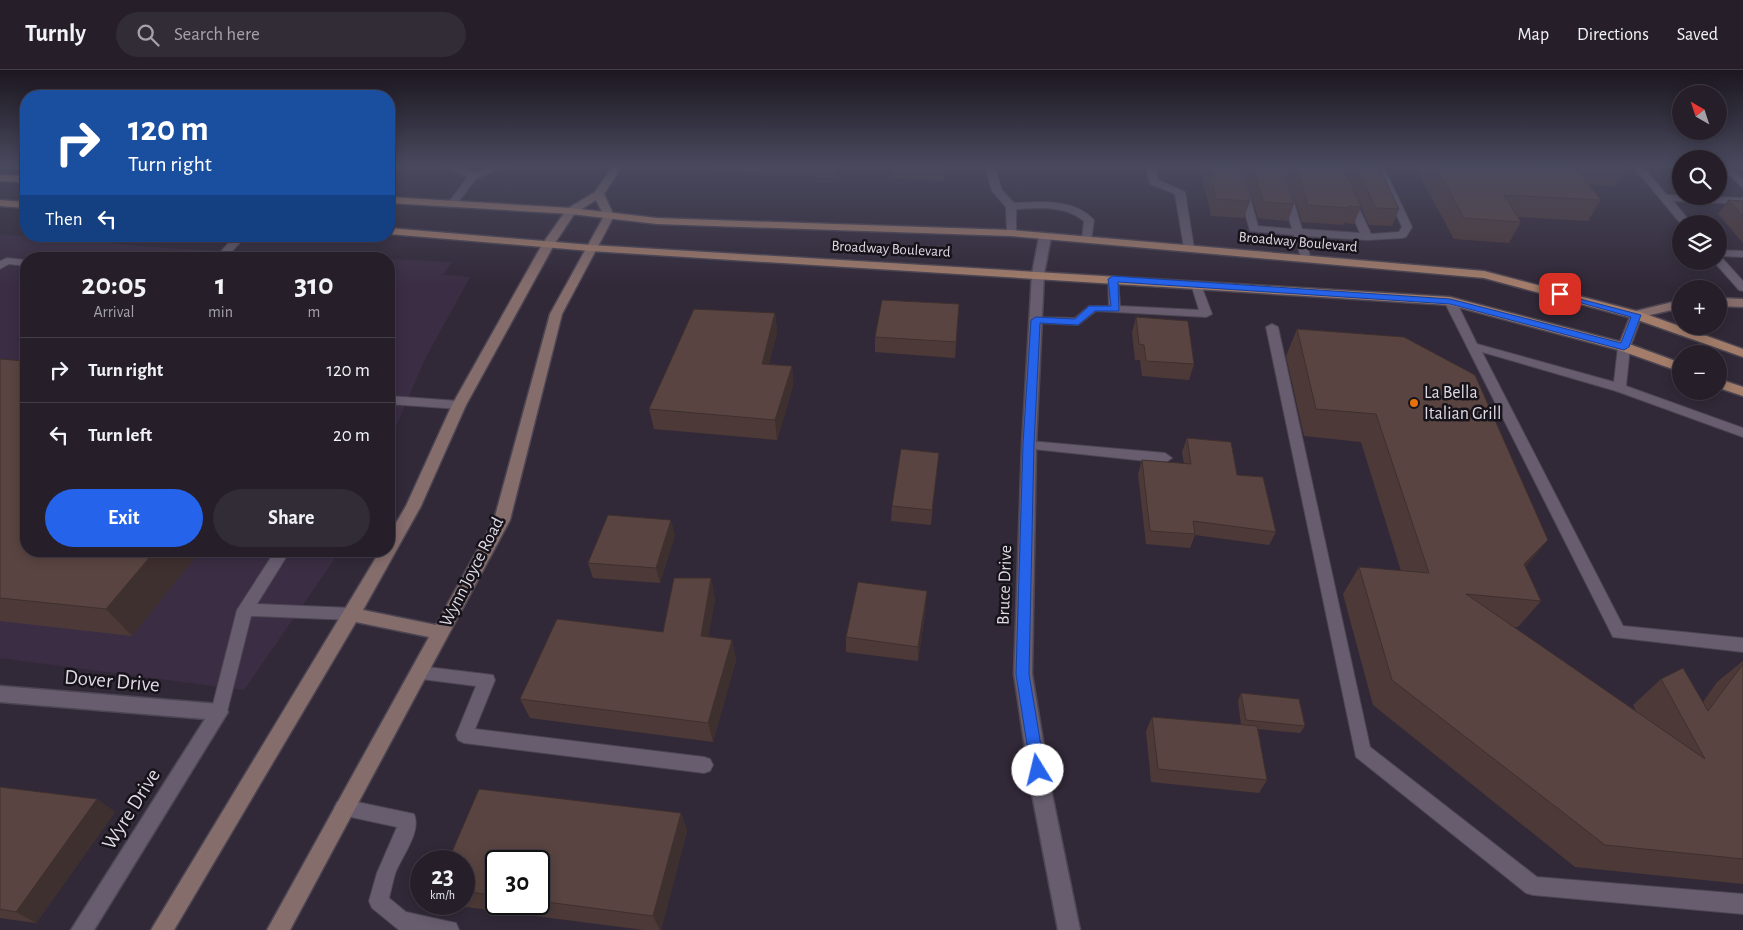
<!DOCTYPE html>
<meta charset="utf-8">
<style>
:root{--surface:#261f2a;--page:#322c36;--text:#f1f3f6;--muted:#a4a2a8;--line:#423d47;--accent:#2563eb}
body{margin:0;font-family:"Alegreya Sans",sans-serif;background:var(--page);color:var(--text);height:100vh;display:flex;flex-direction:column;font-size:19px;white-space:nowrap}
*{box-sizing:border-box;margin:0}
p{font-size:16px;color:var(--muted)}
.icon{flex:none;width:28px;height:28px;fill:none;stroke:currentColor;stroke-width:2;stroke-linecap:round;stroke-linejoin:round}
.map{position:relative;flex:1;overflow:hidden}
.drawer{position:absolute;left:20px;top:182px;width:375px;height:305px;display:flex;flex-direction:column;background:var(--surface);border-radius:20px;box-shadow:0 2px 12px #0003,0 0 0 1px var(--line)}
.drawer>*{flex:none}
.banner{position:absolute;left:20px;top:20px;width:375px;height:152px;border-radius:20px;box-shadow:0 2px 12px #0003,0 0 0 1px var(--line);background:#1a4fa0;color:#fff;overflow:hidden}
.needle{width:32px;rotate:321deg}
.controls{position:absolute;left:1672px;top:15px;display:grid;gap:10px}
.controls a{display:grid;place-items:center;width:55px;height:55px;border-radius:50%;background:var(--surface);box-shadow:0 2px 12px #0003,0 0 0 1px var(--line);font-size:25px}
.speed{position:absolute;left:410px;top:780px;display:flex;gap:10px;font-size:25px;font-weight:700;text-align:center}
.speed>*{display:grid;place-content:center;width:65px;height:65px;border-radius:50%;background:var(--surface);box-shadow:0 2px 12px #0003,0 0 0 1px var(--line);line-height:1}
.speed small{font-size:12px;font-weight:400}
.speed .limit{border:2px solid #111;border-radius:8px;background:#fff;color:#111}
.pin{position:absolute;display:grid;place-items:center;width:42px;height:42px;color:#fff;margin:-21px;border-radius:10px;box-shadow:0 2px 8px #0006}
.me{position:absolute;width:55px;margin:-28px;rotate:351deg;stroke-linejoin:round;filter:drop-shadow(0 0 4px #0008)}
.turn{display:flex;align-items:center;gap:18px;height:105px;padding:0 25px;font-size:22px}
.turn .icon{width:65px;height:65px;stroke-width:2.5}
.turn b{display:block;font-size:35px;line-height:42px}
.then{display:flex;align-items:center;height:48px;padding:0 25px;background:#0003;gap:10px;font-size:19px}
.eta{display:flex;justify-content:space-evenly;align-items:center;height:85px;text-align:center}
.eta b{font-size:30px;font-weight:700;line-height:35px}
.cta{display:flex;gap:10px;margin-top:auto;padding:10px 25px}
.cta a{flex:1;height:58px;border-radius:30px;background:var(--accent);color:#fff;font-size:20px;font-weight:700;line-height:58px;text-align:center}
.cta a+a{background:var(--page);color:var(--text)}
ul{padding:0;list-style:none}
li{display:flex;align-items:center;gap:15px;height:65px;padding:0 25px;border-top:1px solid var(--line)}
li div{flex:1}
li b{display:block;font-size:19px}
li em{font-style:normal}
header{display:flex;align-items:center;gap:30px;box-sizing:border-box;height:70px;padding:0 25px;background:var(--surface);border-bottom:1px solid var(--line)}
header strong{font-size:24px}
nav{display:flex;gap:28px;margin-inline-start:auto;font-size:18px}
.search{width:350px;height:45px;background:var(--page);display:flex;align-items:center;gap:12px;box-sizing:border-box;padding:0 18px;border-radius:28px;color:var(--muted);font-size:19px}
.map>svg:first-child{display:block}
</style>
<header>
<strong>Turnly</strong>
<div class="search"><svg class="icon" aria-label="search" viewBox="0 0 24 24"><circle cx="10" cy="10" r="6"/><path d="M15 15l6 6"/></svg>Search here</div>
<nav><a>Map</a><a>Directions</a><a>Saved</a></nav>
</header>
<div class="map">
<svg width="1743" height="860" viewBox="0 0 1743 860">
<rect width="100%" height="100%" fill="#322938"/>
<path fill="#3b2e44" d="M0,164L165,178L452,192L443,205L470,207L424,291L389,373V189H26V481H340L244,620L0,588Z"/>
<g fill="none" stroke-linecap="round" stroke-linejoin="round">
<defs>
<path id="lane" d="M389,95H396L397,97L389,100Z
M440,95H454L474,103L496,95H511L477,108L455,136L452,137L447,134L468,107Z
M985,95H994L1002,120L1014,133C1040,132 1074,128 1094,150L1091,171L1087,172L1082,169L1084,151C1064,135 1040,138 1016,139V163L1015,165H1007L1006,137L992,121Z
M1146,95H1156L1158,110L1185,122L1194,178L1193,180L1189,181L1184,178L1175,124L1150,114Z
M1232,95H1241L1258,156L1292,159L1274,95H1283L1302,159L1360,163L1330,95H1339L1371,164L1399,162L1402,157L1374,95H1383L1412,157L1406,167L1402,168L1367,170L1304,166L1311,189L1310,191H1302L1294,165L1250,161Z
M1632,95H1641L1667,125L1743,128V134L1673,131L1692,154H1681Z
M1719,95H1729L1743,110V118Z
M235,166H246L225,189H214Z
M1719,180L1743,181V187L1719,186Z
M7,188L26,190V196L9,194L0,199V191Z
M1719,188L1723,189L1743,211V221L1739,220L1715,193L1714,191H1719Z
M1113,206L1118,209L1120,236L1199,240L1191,214L1196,211L1200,212L1212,244L1206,247L1096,241L1078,255L1036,253L1030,250L1036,247L1075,248L1089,236H1109L1108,209Z
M1450,228L1456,231L1477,274L1614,312L1618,277L1620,274H1628L1630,277L1626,316L1743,358V367L1616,321L1482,282L1623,556L1743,568V582L1613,567L1444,231Z
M1272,254L1278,257L1370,677L1537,807L1743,824V844L1533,825L1526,823L1356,687L1266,257Z
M389,326L459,331L465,335L459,339L389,334Z
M1029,371L1165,383L1172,388L1165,393L1024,378L1022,375Z
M275,481H290L257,534L352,538L357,540L360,544L357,548L352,550L251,546L227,642L225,647L219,649L213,647L211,642L237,540Z
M419,596L493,605L495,610L475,659L704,687L710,689L713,695L710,701L704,703L464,673L458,670L456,665L476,616L413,608L411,603L413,598Z
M343,729L414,744C422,762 401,787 395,804C393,811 391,820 389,828L406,842L456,853L459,860H399L372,838L369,831L377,803L397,757L337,744L334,738L337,732Z"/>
<path id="street" d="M1045,164L1051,167L1044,204L1036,375L1032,604L1051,719L1080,860H1058L1031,719L1014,604L1022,375L1032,204L1039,167Z
M0,616L219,634L225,636L228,642L94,860H71L205,649L0,632Z"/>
<path id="secondary" d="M613,95H623L604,124L614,146L562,244L510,450L290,860H267L429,567L356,552L174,860H151L380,481H389V465L406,436L452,335L543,173L567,139L595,122ZM596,130L604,146L550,244L494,450L436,555L363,540L421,436L466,335L555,173L575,143Z
M1719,228L1743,229V237L1719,236Z
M1681,230V238L1641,247L1629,280H1619L1618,277L1632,242Z"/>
<path id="primary" d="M0,105L26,106V112L0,111Z
M389,127L571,138L657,148L1011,160L1484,201L1640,242L1743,279V287L1632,248L1484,208L1011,166L657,154L571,144L389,133Z
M0,130L26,132V138L0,136Z
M389,158L591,175L1450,227L1629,274L1681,293V302L1619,280L1450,235L591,181L389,164Z
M1719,309L1743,317V326L1719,318Z"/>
</defs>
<use href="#lane" stroke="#4c4552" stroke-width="2"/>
<use href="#street" stroke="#4c4552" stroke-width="3"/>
<use href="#secondary" stroke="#4c4552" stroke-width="3"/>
<use href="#primary" stroke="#4c4552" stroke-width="3"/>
<use href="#lane" fill="#675d6f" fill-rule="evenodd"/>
<use href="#street" fill="#675d6f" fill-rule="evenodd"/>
<use href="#secondary" fill="#856d6c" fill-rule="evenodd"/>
<use href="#primary" fill="#a37d6a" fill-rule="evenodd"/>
</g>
<path fill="#4d3a38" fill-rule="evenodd" d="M712,95H840L836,108L713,101Z
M893,95H946L944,111L893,108Z
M1199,95H1240L1250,131L1244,148L1211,146Z
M1242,95H1282L1294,134L1288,151L1258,148Z
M1284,95H1378L1399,139L1392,156L1369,155L1361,137L1354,154L1344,153L1343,155L1302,152Z
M1420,95H1628L1615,116L1588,114L1601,130L1588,151L1518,147L1521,152L1509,173L1454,169L1417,101Z
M1728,130L1743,131V173L1718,144Z
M959,234L955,288L875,282V267Z
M775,243L777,262L769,294L792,296L793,316L777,370L654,359L649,339Z
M1136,247L1194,294L1189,310L1142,306L1140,290H1135L1132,263Z
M1297,259L1526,498L1541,531L1518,557H1514L1636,641L1633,635L1661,609L1703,632L1717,612L1743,591V814L1575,797L1373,635L1343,524L1359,497L1401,501L1361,372L1304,366L1286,286Z
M0,289L200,481L132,566L0,551Z
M1187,368L1237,405L1276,462L1269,475L1195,465L1190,478L1146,474L1138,404L1142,390L1184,394L1182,382Z
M937,398L931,455L891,451L892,436Z
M675,465L660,513L593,508L588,493Z
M711,508L715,529L708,567L732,570L736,590L713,672L530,648L520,629L663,562Z
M926,536L918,591L846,582V567Z
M1241,623L1305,656L1300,663L1258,659L1267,710L1259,723L1151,712L1146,661L1152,647L1241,655L1238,631Z
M0,717L97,729L115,742L36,853L0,848Z
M681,743L687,761L661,860H644L451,835L450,834H464V791ZM496,791H539V834H496Z"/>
<path fill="#3e302e" d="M836,95H840L836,108Z
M775,243L777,262L764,314L762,294Z
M792,296L793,316L777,370L775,350Z
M671,450L675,465L660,513L656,498Z
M1548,470L1526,497L1503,521L1524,494Z
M155,481H200L132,566L106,539Z
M711,508L715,529L705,586L701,566Z
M927,521L926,536L918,591V577Z
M732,570L736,590L713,672L708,653Z
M97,729L115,742L36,853L16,842Z
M681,743L687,761L661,860H660L653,846Z"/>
<path fill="#594441" stroke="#3e302e" d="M917,95H945V97Z
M1208,95H1240L1250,131L1216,129Z
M1252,95H1282L1294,134L1263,132Z
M1295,95H1343L1361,137L1349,136L1350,138L1308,135Z
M1355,95H1378L1399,139L1376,138Z
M1435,95H1573L1601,130L1504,125L1521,152L1464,148Z
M1728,130L1743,131V146Z
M882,230L959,234L956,272L875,267Z
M694,239L775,243L762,294L792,296L775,350L649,339Z
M1136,247L1188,251L1194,294L1146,291L1144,275L1139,274Z
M1297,259L1404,267L1475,305L1548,470L1524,494L1541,531L1466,524L1705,689L1661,609L1683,598L1708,641L1743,594V789L1605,775L1392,610L1359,497L1429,503L1376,344L1316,339Z
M0,289L26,291V481H155L106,539L0,528Z
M1187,368L1231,372L1237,405L1263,407L1276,462L1193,451L1195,464L1150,461L1142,390L1191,394Z
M901,379L939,383L932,440L892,436Z
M608,445L671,450L656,498L588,493Z
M674,508H711L701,566L732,570L708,653L520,629L557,549L663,562Z
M858,512L927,521L918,577L846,567Z
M1241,623L1299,629L1305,656L1246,650Z
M1152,647L1257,656L1267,710L1158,699Z
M0,717L97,729L16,842L0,839Z
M479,719L681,743L653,846L539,831V791H496V826L464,821V791H448Z"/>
<linearGradient id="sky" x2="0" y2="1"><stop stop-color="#1c171f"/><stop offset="0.44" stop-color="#49495e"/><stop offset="1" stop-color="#49495e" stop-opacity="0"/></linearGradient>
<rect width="1743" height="216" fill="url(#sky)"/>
<path fill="#2563eb" stroke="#184099" d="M1113,206L1450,229L1621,273L1631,247L1557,226V223L1641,245L1629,277L1624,280L1450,234L1118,212L1119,241H1095L1078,255L1040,253L1034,374L1029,604L1045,700L1043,704L1038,706L1033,704L1031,700L1016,604L1023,374L1031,250L1036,247L1075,249L1089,236H1111L1108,209Z"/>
<circle fill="#e8710a" stroke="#17131a" stroke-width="2" cx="1414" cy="333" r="5"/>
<g text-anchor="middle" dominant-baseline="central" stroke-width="5" stroke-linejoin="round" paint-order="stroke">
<g font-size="15" fill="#dfd9e4" stroke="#17131a">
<text transform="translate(1298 172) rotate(5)">Broadway Boulevard</text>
<text transform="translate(891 179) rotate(3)">Broadway Boulevard</text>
</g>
<g font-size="18" fill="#dfd9e4" stroke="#17131a" text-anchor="start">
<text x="1424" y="323">La Bella<tspan x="1424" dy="21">Italian Grill</tspan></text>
</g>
<g font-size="18" fill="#dfd9e4" stroke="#17131a">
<text transform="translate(472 502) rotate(-63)">Wynn Joyce Road</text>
<text transform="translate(1005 515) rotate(-88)">Bruce Drive</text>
</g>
<g font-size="21" fill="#dfd9e4" stroke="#17131a">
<text transform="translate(112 611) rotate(5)">Dover Drive</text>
<text transform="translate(131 739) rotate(-58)">Wyre Drive</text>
</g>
</g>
</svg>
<div class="controls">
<a><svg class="needle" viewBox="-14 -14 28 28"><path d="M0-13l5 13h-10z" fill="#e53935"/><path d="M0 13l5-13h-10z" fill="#a4a2a8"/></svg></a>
<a><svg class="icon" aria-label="search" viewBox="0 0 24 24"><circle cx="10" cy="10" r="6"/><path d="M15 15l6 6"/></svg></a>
<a><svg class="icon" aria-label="layers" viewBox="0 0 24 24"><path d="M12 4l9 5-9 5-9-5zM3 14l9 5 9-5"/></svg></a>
<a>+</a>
<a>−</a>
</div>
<div class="speed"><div>23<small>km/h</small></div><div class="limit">30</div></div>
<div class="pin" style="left:1560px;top:224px;background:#d93025"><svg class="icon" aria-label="arrive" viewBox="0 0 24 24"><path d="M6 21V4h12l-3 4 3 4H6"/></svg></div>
<svg class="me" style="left:1038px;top:700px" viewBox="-20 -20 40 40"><circle r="19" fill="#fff"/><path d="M0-13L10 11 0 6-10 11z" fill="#2563eb"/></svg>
<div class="banner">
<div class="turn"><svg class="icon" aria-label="right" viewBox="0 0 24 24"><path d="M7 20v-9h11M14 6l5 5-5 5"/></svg><div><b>120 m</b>Turn right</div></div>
<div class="then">Then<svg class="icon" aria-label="left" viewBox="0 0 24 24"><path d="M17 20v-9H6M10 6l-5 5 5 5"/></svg></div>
</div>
<section class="drawer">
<div class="eta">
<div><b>20:05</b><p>Arrival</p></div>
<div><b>1</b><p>min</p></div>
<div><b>310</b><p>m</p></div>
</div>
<ul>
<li><svg class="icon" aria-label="right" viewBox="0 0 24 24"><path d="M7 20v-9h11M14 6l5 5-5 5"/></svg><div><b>Turn right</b></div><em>120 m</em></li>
<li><svg class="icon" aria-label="left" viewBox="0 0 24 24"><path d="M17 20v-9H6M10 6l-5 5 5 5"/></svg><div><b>Turn left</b></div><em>20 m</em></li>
</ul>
<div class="cta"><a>Exit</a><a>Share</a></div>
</section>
</div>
